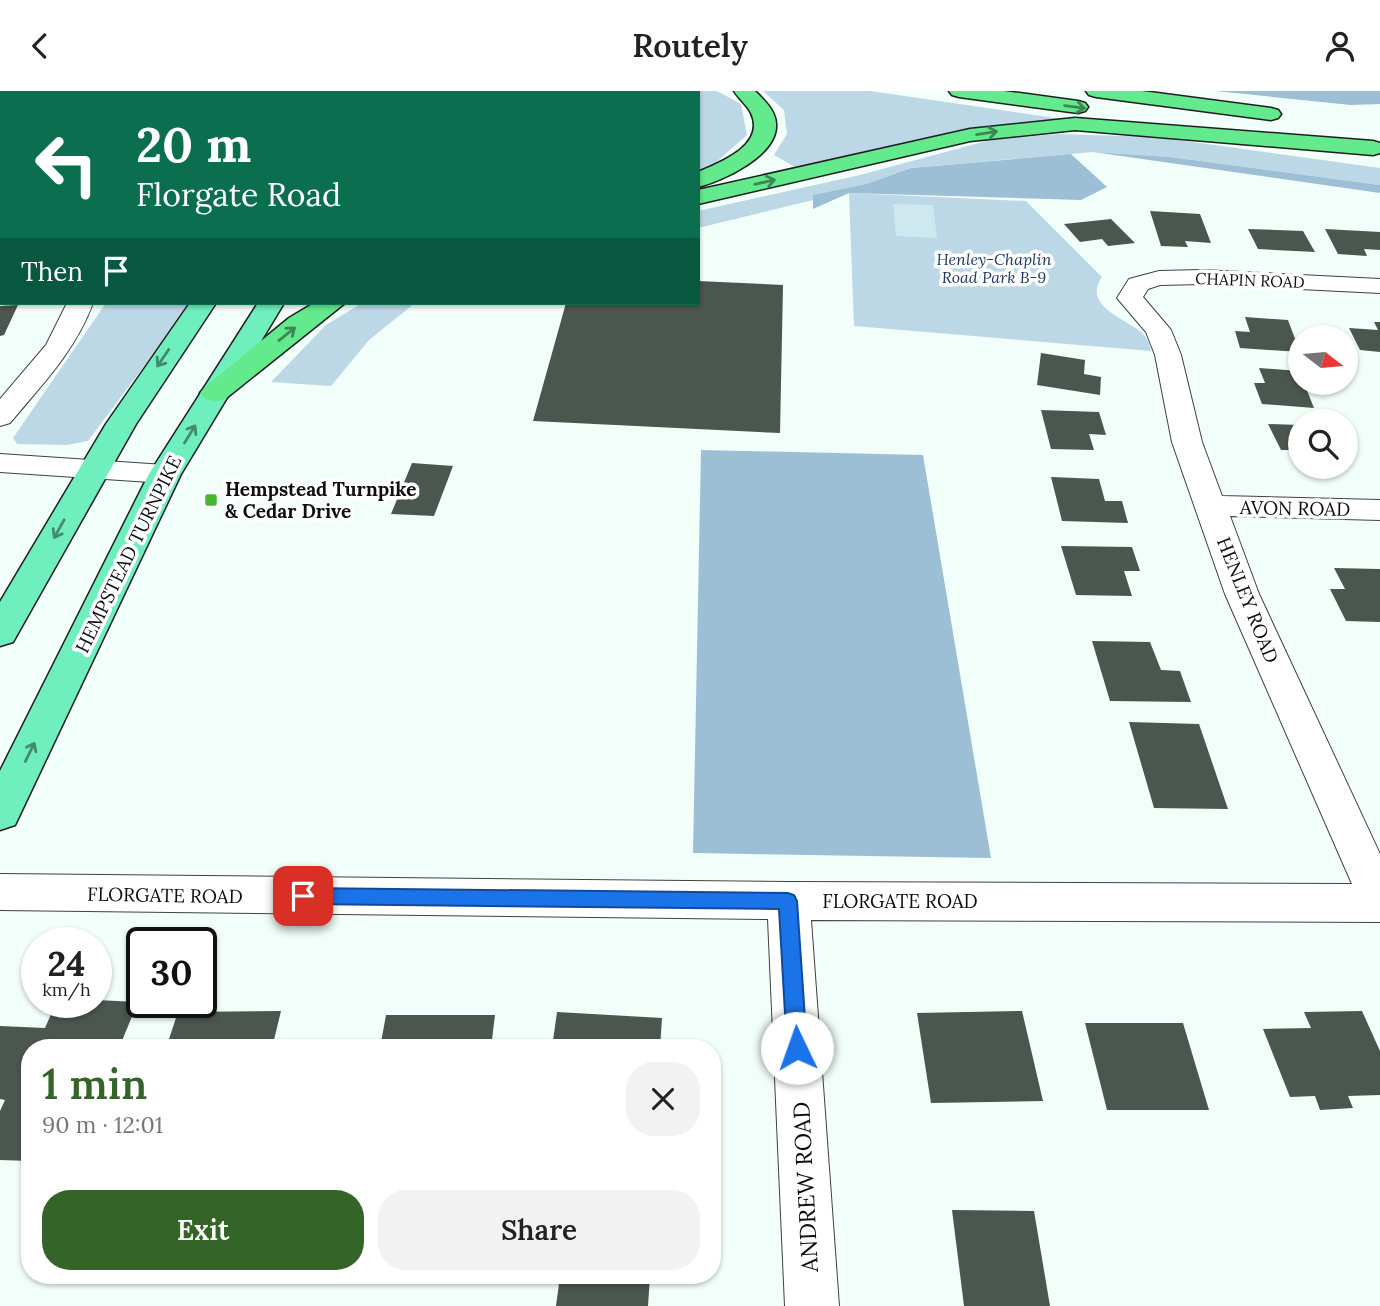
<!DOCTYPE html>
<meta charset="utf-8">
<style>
:root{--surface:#fff;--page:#f2f2f2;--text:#222;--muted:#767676;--accent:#346428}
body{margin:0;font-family:Lora,serif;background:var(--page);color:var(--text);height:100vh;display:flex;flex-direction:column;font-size:26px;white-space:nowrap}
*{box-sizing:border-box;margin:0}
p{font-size:23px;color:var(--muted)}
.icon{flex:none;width:38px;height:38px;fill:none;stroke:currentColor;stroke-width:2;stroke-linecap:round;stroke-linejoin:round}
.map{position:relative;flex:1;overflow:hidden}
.details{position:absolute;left:21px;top:948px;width:700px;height:245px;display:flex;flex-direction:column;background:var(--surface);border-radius:28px;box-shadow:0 2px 5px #0004}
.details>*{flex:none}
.top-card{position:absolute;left:0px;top:0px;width:700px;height:214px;box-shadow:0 2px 5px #0004;background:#0b6e4f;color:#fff;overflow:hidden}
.needle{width:46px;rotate:106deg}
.controls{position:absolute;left:1288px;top:234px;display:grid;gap:14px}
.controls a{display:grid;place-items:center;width:70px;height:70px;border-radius:50%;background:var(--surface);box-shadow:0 2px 5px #0004;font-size:35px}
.speed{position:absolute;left:21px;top:836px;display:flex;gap:14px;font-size:35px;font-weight:700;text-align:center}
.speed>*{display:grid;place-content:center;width:91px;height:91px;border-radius:50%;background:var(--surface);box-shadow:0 2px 5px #0004;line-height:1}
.speed small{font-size:18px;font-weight:400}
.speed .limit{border:4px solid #111;border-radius:10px;background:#fff;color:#111}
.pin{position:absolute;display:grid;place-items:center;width:60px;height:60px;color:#fff;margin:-30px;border-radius:14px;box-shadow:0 4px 10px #0006}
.me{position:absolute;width:77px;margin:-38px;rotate:357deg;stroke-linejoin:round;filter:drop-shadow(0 0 5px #0008)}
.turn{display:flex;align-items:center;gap:24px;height:147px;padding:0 21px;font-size:32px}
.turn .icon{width:91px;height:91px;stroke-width:2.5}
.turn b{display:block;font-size:49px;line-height:60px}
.then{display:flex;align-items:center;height:66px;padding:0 21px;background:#0003;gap:14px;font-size:26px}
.round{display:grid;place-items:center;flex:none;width:74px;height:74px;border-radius:28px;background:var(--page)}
.overview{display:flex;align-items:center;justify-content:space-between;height:119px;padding:0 21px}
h1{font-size:42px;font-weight:600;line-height:52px;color:var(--accent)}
.primary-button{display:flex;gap:14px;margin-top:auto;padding:14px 21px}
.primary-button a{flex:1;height:80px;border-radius:28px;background:var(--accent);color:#fff;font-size:28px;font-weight:600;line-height:80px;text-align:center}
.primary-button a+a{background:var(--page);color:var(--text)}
header{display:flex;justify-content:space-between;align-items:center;height:91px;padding:0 21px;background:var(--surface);font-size:32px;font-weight:600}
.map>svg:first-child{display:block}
</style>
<header><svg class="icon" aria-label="back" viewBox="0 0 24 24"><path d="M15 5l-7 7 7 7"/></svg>Routely<svg class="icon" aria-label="person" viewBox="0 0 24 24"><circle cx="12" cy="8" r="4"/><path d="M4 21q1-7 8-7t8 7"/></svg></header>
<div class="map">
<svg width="1380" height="1215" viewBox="0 0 1380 1215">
<rect width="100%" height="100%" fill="#f1fef9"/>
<path fill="#bcd8e6" d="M471,0H717L741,13L747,44L713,74L698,80V2H469Z
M763,0H870L1069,29C976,33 886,57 795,76L774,64L787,43L784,19Z
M1058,43L1157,46L1380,77V94L1170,66L1093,61L911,77L866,93L814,104L813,109L698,137V120L860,84L990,49Z
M849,102L1026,110L1102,186C1082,214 1124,227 1141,241C1147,246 1149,252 1151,260L854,235Z
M106,212H191L88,350L67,354L17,353L13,347Z
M362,212H415L369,249L331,295L271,291L326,234Z"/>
<path fill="#9dbfd6" d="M1215,0H1380V13L1351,14Z
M1093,61L1170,66L1380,94V102Z
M1071,63L1107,96L1081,109L849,102L813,118V104L866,93L911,77Z
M701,359L923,364L991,767L693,762Z"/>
<path fill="#cde8ee" d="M893,113L933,114L937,147L896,145Z"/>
<path fill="#4b564e" d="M1150,120L1200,123L1211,152L1185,150L1188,156L1161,155Z
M1111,128L1135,152L1108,155L1102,148L1080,151L1064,133Z
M1248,138L1303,140L1315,161L1258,158Z
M1325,138L1380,141V159L1364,158L1367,165L1338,163Z
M698,190L783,194L780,342L533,330L566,212H698Z
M18,214L4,244L0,245V215Z
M1245,226L1288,229L1300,261L1240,257L1235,240L1250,241Z
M1374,231H1380V261L1360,259L1349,237L1378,239Z
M1041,262L1085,269L1084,283L1101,286L1100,304L1037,294Z
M1259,277L1299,280L1300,292H1304L1314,317L1262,313L1254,292H1265Z
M1041,319L1099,321L1106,344L1089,343L1094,359L1051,358Z
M1268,333L1300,334V359H1281Z
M412,372L453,375L434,425L391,423Z
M1051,386L1099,388L1105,410H1122L1128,432L1062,430Z
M1061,455L1132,456L1140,480H1124L1132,505L1076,504Z
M1334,477L1380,478V531L1346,530L1330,498H1345Z
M1092,550L1150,551L1161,579L1180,580L1191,611L1110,610Z
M1129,631L1199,633L1228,718L1154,717Z
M96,909L138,911L119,957H30V1070L0,1069V1020L5,1009L0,1008V935L45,937L56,912H96Z
M281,920L272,957H166L178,921Z
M1022,920L1043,1010L931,1012L917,922Z
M1362,920L1380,960V1004L1348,1005L1353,1017L1320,1019L1315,1005L1290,1006L1263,938L1311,937L1304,921Z
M557,921L662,927L660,957H552Z
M386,924H495L491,957H380Z
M1085,932H1183L1209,1019H1107Z
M952,1119L1034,1120L1050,1215H964Z
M560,1185H650L648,1215H556Z"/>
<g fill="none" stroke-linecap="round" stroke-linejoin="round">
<defs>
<path id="minor" d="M0,26H2V41H0Z
M1202,179L1380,188V202L1202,193L1160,194L1148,198L1143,206L1171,239L1181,264L1202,351L1222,405L1380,409V429L1230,425L1259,503L1380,763V831L811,829L839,1215H785L768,828L0,819V783L788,791L1352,793L1225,503L1172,351L1155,264L1146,241L1117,207L1129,188L1159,180Z
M67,212H93C76,259 42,294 10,332L0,335V308L46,254Z
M0,363L165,374L176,376L180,383L176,390L165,392L0,381Z"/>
<path id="primary" d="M364,0H385L363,2Z
M417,0H438L416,2Z
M190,212H216L136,333L13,551L0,555V511L106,333Z
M258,212H284L181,383L15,734L0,739V680L149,383Z"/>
<path id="motorway" d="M46,0H66L67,2H47Z
M81,0H102L103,2H82Z
M319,0H342L318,2Z
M435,0H455V2H435Z
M734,0H755C764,9 775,19 776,32C779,64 723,90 698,96V81C721,71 766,54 751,22C747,14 739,8 734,0Z
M949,0H1004L1078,10L1085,12L1088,16L1085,20L1078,22L959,6L952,4Z
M1086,0H1142L1271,17L1278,19L1281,23L1278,27L1271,29L1096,6L1089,4Z
M1075,27L1373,50L1380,52V62L1373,64L1075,39L970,50L698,113V99L970,38Z
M314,212H345L225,308L215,311L205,308L200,302L205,296L289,227Z"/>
</defs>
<use href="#minor" stroke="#414141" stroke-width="2"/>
<use href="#primary" stroke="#1f1f1f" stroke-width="3"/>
<use href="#motorway" stroke="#1f1f1f" stroke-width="3"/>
<use href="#minor" fill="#fff" fill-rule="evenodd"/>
<use href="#primary" fill="#70efbe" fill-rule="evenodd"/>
<use href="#motorway" fill="#63ea8d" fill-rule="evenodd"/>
</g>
<defs><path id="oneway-shaft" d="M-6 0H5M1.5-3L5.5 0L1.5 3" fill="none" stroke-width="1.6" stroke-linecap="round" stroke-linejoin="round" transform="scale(1.75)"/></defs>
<g stroke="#3d8754">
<use href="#oneway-shaft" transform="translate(1075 16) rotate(8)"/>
<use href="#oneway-shaft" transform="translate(987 42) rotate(-9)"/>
<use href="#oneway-shaft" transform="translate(765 91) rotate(-13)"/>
<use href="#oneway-shaft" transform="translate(287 243) rotate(-39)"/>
</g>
<g stroke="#448a6f">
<use href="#oneway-shaft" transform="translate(163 267) rotate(124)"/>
<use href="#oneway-shaft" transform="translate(190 343) rotate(-58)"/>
<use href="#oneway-shaft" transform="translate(59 438) rotate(119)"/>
<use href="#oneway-shaft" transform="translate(30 661) rotate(-64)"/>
</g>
<path fill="#1a73e8" stroke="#114b97" stroke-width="2" d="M303,797L788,802L794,804L797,810L807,957L804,964L797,967L790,964L787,957L779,818L303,813L297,811L294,805L297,800Z"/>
<rect fill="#49b530" stroke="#fff" stroke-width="2.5" x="204" y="402" width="14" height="14" rx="3.5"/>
<g text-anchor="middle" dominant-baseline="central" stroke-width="7" stroke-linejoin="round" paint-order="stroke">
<g font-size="16" font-style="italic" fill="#233962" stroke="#fff">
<text x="994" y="168">Henley-Chaplin<tspan x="994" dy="18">Road Park B-9</tspan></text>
</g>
<g font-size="16" fill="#0e0e0e" stroke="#fff">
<text transform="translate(1250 189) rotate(2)">CHAPIN ROAD</text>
</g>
<g font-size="19" font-weight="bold" fill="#0e0e0e" stroke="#fff" text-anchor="start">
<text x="225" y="398">Hempstead Turnpike<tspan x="225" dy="22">&amp; Cedar Drive</tspan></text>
</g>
<g font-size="19" fill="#0e0e0e" stroke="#fff">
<text transform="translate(1295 417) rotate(1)">AVON ROAD</text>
<text transform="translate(128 463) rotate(-64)">HEMPSTEAD TURNPIKE</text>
<text transform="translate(1248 509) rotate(68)">HENLEY ROAD</text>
<text transform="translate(165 804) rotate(1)">FLORGATE ROAD</text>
<text x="900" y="810">FLORGATE ROAD</text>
</g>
<g font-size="23" fill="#0e0e0e" stroke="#fff">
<text transform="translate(805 1096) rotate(-93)">ANDREW ROAD</text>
</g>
</g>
</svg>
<div class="controls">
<a><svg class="needle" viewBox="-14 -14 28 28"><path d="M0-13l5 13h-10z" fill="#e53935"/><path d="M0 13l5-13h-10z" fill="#767676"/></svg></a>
<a><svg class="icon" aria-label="search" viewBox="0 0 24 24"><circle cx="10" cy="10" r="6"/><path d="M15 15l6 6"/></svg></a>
</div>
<div class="speed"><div>24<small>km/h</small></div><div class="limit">30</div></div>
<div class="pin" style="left:303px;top:805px;background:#d93025"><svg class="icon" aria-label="arrive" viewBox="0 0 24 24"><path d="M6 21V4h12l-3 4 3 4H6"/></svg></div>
<svg class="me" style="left:797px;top:957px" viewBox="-20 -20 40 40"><circle r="19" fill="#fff"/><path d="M0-13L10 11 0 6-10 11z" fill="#1a73e8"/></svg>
<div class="top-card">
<div class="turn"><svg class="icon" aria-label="left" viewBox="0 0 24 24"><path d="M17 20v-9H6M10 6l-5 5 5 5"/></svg><div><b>20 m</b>Florgate Road</div></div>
<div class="then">Then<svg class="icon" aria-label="arrive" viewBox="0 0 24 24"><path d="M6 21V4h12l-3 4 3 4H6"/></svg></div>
</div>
<section class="details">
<div class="overview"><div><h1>1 min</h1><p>90 m · 12:01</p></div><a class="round"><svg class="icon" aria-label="close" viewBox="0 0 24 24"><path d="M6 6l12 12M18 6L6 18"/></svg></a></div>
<div class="primary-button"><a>Exit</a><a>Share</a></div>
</section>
</div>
